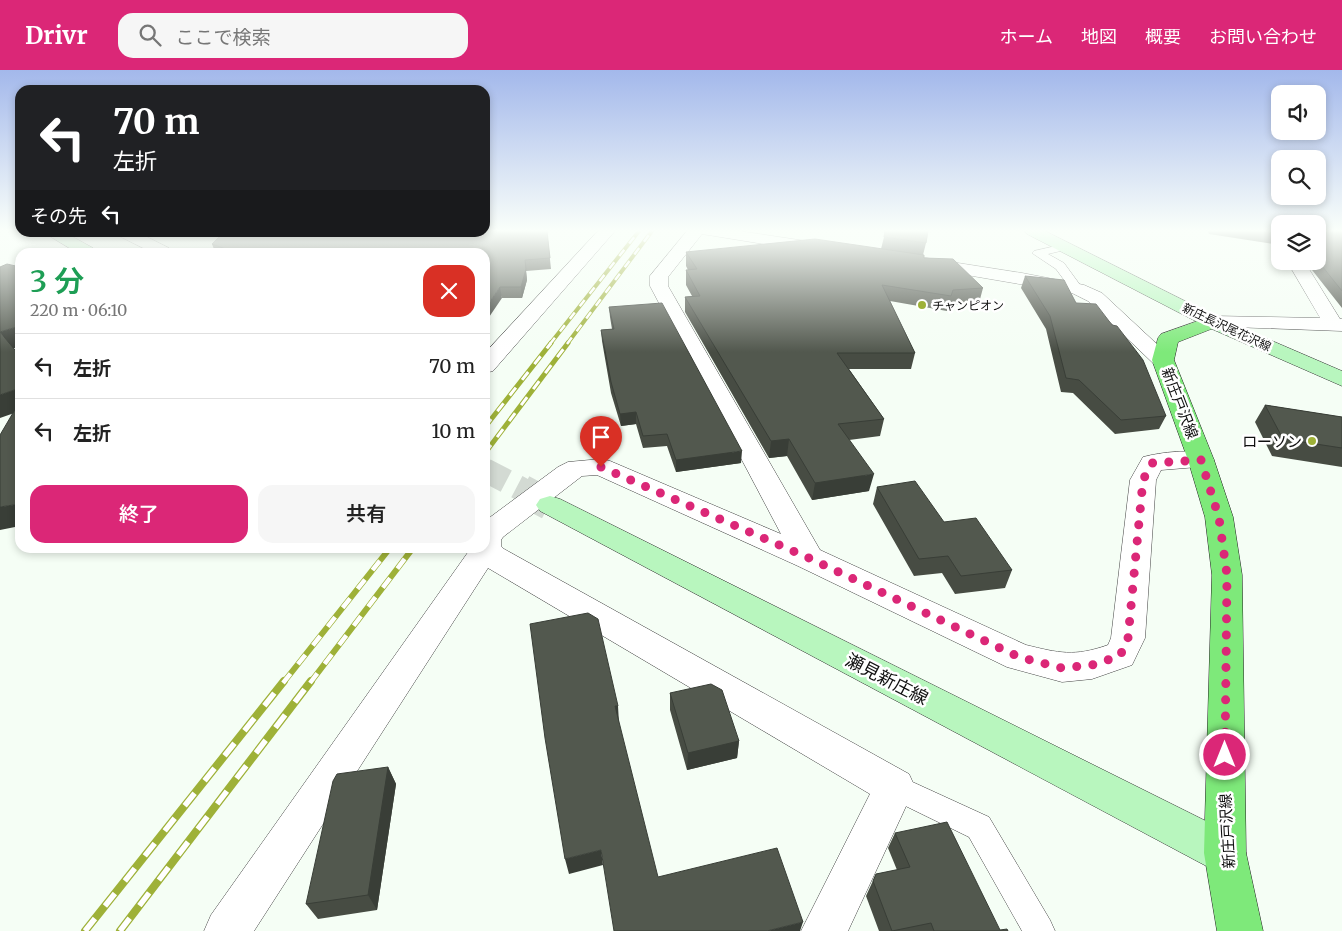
<!DOCTYPE html>
<html lang="ja">
<meta charset="utf-8">
<style>
:root{--surface:#fff;--page:#f6f6f6;--text:#222;--muted:#767676;--line:#e0e0e0;--accent:#db2777}
body{margin:0;font-family:Merriweather,"Noto Sans JP",serif;background:var(--page);color:var(--text);height:100vh;display:flex;flex-direction:column;font-size:19px;white-space:nowrap}
*{box-sizing:border-box;margin:0}
p{font-size:16px;color:var(--muted)}
.icon{flex:none;width:28px;height:28px;fill:none;stroke:currentColor;stroke-width:2;stroke-linecap:round;stroke-linejoin:round}
.map{position:relative;flex:1;overflow:hidden}
.details{position:absolute;left:15px;top:178px;width:475px;height:305px;display:flex;flex-direction:column;background:var(--surface);border-radius:15px;box-shadow:0 2px 8px #0003}
.details>*{flex:none}
.top-card{position:absolute;left:15px;top:15px;width:475px;height:152px;border-radius:15px;box-shadow:0 2px 8px #0003;background:#202124;color:#fff;overflow:hidden}
.buttons{position:absolute;left:1271px;top:15px;display:grid;gap:10px}
.buttons a{display:grid;place-items:center;width:55px;height:55px;border-radius:10px;background:var(--surface);box-shadow:0 2px 8px #0003;font-size:25px}
.pin{position:absolute;display:grid;place-items:center;width:42px;height:42px;color:#fff;margin:-51px -21px;border-radius:50% 50% 50% 0;rotate:-45deg;box-shadow:0 0 5px #0007}
.pin .icon{rotate:45deg}
.me{position:absolute;width:55px;margin:-28px;rotate:0deg;stroke-linejoin:round;filter:drop-shadow(0 0 4px #0008)}
.turn{display:flex;align-items:center;gap:18px;height:105px;padding:0 15px;font-size:22px}
.turn .icon{width:65px;height:65px;stroke-width:2.5}
.turn b{display:block;font-size:35px;line-height:42px}
.then{display:flex;align-items:center;height:48px;padding:0 15px;background:#0003;gap:10px;font-size:19px}
.round{display:grid;place-items:center;flex:none;width:52px;height:52px;border-radius:15px;background:var(--page)}
.overview{display:flex;align-items:center;justify-content:space-between;height:85px;padding:0 15px}
h1{font-size:30px;font-weight:600;line-height:38px;color:#1e9e55}
.primary-button{display:flex;gap:10px;margin-top:auto;padding:10px 15px}
.primary-button a{flex:1;height:58px;border-radius:15px;background:var(--accent);color:#fff;font-size:20px;font-weight:600;line-height:58px;text-align:center}
.primary-button a+a{background:var(--page);color:var(--text)}
ul{padding:0;list-style:none}
li{display:flex;align-items:center;gap:15px;height:65px;padding:0 15px;border-top:1px solid var(--line)}
li div{flex:1}
li b{display:block;font-size:19px}
li em{font-style:normal}
header{display:flex;align-items:center;gap:30px;box-sizing:border-box;height:70px;padding:0 25px;background:var(--accent);color:#fff}
header strong{font-size:24px}
nav{display:flex;gap:28px;margin-inline-start:auto;font-size:18px}
.search{width:350px;height:45px;background:var(--page);display:flex;align-items:center;gap:12px;box-sizing:border-box;padding:0 18px;border-radius:15px;color:var(--muted);font-size:19px}
.map>svg:first-child{display:block}
</style>
<header>
<strong>Drivr</strong>
<div class="search"><svg class="icon" aria-label="search" viewBox="0 0 24 24"><circle cx="10" cy="10" r="6"/><path d="M15 15l6 6"/></svg>ここで検索</div>
<nav><a>ホーム</a><a>地図</a><a>概要</a><a>お問い合わせ</a></nav>
</header>
<div class="map">
<svg width="1342" height="861" viewBox="0 0 1342 861">
<rect width="100%" height="100%" fill="#f5fef5"/>
<g fill="none" stroke-linecap="round" stroke-linejoin="round">
<path stroke="#d3dad3" stroke-width="24" stroke-dasharray="24 12" stroke-linecap="butt" d="M485,400L525,421"/>
<path stroke="#d3dad3" stroke-width="31" stroke-dasharray="31 16" stroke-linecap="butt" d="M522,420L550,435"/>
<defs>
<path id="lane" d="M1065,174L1069,175L1071,177L1069,179L1048,184L1064,193L1083,219L1081,222H1073L1056,199L1032,183L1034,181Z
M895,704L989,747L1050,850L1055,861H1022L969,767L885,726L881,717L885,708Z"/>
<path id="street" d="M598,161H615L493,301L485,303V283Z
M687,161H739L819,173L825,174L827,178L825,182L819,183L702,164L668,207V216L820,480L1026,575C1059,583 1074,587 1108,575L1111,568L1130,410L1143,387C1162,382 1190,379 1210,384L1214,390L1210,396L1161,400L1156,410L1145,568L1132,595L1092,609L1062,612L1007,597L798,496L597,405L582,406L503,467L501,470V476L504,479L909,704L915,717L848,861H801L870,724L488,498L254,861H204L211,845L471,478H485V451L558,397L568,392L601,389L610,391L781,464L650,216V206Z
M115,162H137L169,178L171,182H151L117,165Z
M926,188L1022,203L1084,215L1102,223L1174,290L1171,295L1163,296L1155,295L1088,231L1072,223L920,197L917,193L920,189Z
M1287,191H1304L1340,249H1342V261L1205,256L1202,252L1205,248L1212,246L1320,248Z"/>
<path id="secondary" d="M1025,161H1045L1219,248L1342,301V316L1205,256L1027,164Z
M43,162H64L93,178L95,182H76Z
M550,426L560,429L1240,768L1246,783L1240,798L1225,804L1210,798L540,441L536,435L540,429Z"/>
<path id="primary" d="M1212,246L1219,248L1222,252L1219,256L1178,272L1174,290L1214,390L1233,447L1242,505L1246,783L1263,861H1217L1204,783L1212,505L1205,447L1188,390L1152,290L1158,268L1161,264Z"/>
</defs>
<use href="#lane" stroke="#434343" stroke-width="1"/>
<use href="#street" stroke="#434343" stroke-width="1"/>
<use href="#secondary" stroke="#323232" stroke-width="1"/>
<use href="#primary" stroke="#212121" stroke-width="1"/>
<use href="#lane" fill="#fff" fill-rule="evenodd"/>
<use href="#street" fill="#fff" fill-rule="evenodd"/>
<use href="#secondary" fill="#b8f6be" fill-rule="evenodd"/>
<use href="#primary" fill="#7ee97a" fill-rule="evenodd"/>
<defs>
<path id="rail-far3" d="M550,274L639,161
M567,274L652,161"/>
<path id="rail-far2" d="M485,357L551,273
M485,383L568,273"/>
<path id="rail-far1" d="M283,613L390,478
M310,613L413,478"/>
<path id="rail" d="M85,861L284,611
M120,861L311,611"/>
</defs>
<use href="#rail-far3" stroke="#9eb138" stroke-width="4"/>
<use href="#rail-far2" stroke="#9eb138" stroke-width="5"/>
<use href="#rail-far1" stroke="#9eb138" stroke-width="6"/>
<use href="#rail" stroke="#9eb138" stroke-width="8"/>
<use href="#rail-far3" stroke="#fff" stroke-width="2.5" stroke-dasharray="8" stroke-linecap="butt"/>
<use href="#rail-far2" stroke="#fff" stroke-width="3" stroke-dasharray="10" stroke-linecap="butt"/>
<use href="#rail-far1" stroke="#fff" stroke-width="4.5" stroke-dasharray="12" stroke-linecap="butt"/>
<use href="#rail" stroke="#fff" stroke-width="5.5" stroke-dasharray="16" stroke-linecap="butt"/>
</g>
<path fill="#474c43" d="M547,161L551,199L526,201L527,210L522,228H502L485,182H215L212,174Z
M1208,161H1280V175L1209,164Z
M1342,161V238L1305,191H1318Z
M884,167L926,173L923,185L924,188L983,218L979,233L949,235L947,241L890,231L915,283L911,299H849L884,349L880,366L849,370L869,421L812,430L787,386L769,388L685,242V227L692,226L686,215V200H688L686,196V182L881,179Z
M1025,206L1076,233L1166,346L1159,359L1115,364L1073,323L1061,322L1046,259L1021,218Z
M609,237L741,393L676,402L667,376L643,378L636,354L621,356L611,323L602,271L601,260L612,259L610,247Z
M1265,335L1342,347V397L1272,386L1255,352Z
M877,417L944,452L1012,500L1005,518L955,524L942,503L914,506L873,434Z
M670,623L739,671L737,688L687,700L670,640Z
M388,697L396,714L377,840L318,849L306,834Z
M895,763L1000,860L1008,861H879L866,826L876,804L897,800L888,778Z"/>
<path fill="#393e37" d="M525,190L527,210L522,228L521,217Z
M500,217L502,228L485,253V239Z
M20,256V276L12,279L0,262Z
M20,318V341L0,348V325Z
M636,342V354L621,356L620,344Z
M789,369L787,386L769,388L771,371Z
M742,381L741,393L676,402V390Z
M874,404L869,421L812,430L815,413Z
M20,434V456L0,460V437Z
M615,636H618L619,653L616,654Z
M739,671L737,688L687,700L688,683Z
M388,697L396,714L377,840L368,825Z
M601,780L603,795L569,804L565,789Z
M803,852L800,861H767Z"/>
<path fill="#52584e" stroke="#393e37" d="M485,161H547L550,188L525,190L526,199L521,217H500L485,239V182H234L212,174L224,162H485Z
M885,161H928L926,173L884,167Z
M1252,161H1280V165Z
M1318,161H1342V221L1318,191Z
M815,169L924,185V188L953,189L983,218L953,220L951,226L882,215L915,283H837L884,349L838,354L874,404L815,413L789,369L771,371L685,227L700,226L686,200L697,199L686,182Z
M7,194L20,197V256L0,262L20,286V293H19L20,294V318L0,325V197Z
M1025,206L1064,210L1076,233L1096,234L1112,255L1117,256L1143,290L1166,346L1121,350L1079,310L1066,308L1050,246Z
M662,233L742,381L676,390L667,364L643,366L636,342L620,344L611,312L601,260L614,259L609,237Z
M20,331V434L0,437V365Z
M1265,335L1342,347V378L1283,369Z
M915,411L944,452L976,448L1012,500L961,506L948,486L919,489L877,417Z
M588,543L598,549L618,636H615L658,807L777,778L803,852L767,861H614L601,780L565,789L545,668L530,554Z
M711,614L722,620L739,671L688,683L670,623Z
M388,697L368,825L306,834L333,711L337,704Z
M947,752L1000,860L1007,859L1008,861H934L931,853L892,861L873,811L876,804L910,797L895,763Z"/>
<linearGradient id="sky" x2="0" y2="1"><stop stop-color="#a3b8eb"/><stop offset="0.57" stop-color="#fafffa"/><stop offset="1" stop-color="#fafffa" stop-opacity="0"/></linearGradient>
<rect width="1342" height="282" fill="url(#sky)"/>
<g fill="none" stroke-linecap="round" stroke-linejoin="round">
<path stroke="#db2777" stroke-width="9" stroke-dasharray="0 16.2" d="M601,397L809,488L1019,587L1062,598L1092,595L1120,586L1128,568L1143,410L1152,393L1201,390L1219,448L1227,505L1225,685"/>
</g>
<g fill="#9eb138" stroke="#fff" stroke-width="2">
<circle cx="922" cy="235" r="5"/>
<circle cx="1312" cy="371" r="5"/>
</g>
<g text-anchor="middle" dominant-baseline="central" stroke-width="5" stroke-linejoin="round" paint-order="stroke">
<g font-size="12" fill="#101010" stroke="#fff" text-anchor="start">
<text x="932" y="235">チャンピオン</text>
</g>
<g font-size="12" fill="#101010" stroke="#fff">
<text transform="translate(1227 257) rotate(25)">新庄長沢尾花沢線</text>
</g>
<g font-size="15" fill="#101010" stroke="#fff">
<text transform="translate(1180 333) rotate(69)">新庄戸沢線</text>
<text transform="translate(1227 761) rotate(-93)">新庄戸沢線</text>
</g>
<g font-size="15" fill="#101010" stroke="#fff" text-anchor="end">
<text x="1302" y="371">ローソン</text>
</g>
<g font-size="18" fill="#101010" stroke="#fff">
<text transform="translate(887 609) rotate(27)">瀬見新庄線</text>
</g>
</g>
</svg>
<div class="buttons">
<a><svg class="icon" aria-label="sound" viewBox="0 0 24 24"><path d="M4 9h4l5-4v14l-5-4H4zM17 9q2 3 0 6"/></svg></a>
<a><svg class="icon" aria-label="search" viewBox="0 0 24 24"><circle cx="10" cy="10" r="6"/><path d="M15 15l6 6"/></svg></a>
<a><svg class="icon" aria-label="layers" viewBox="0 0 24 24"><path d="M12 4l9 5-9 5-9-5zM3 14l9 5 9-5"/></svg></a>
</div>
<div class="pin" style="left:601px;top:397px;background:#d93025"><svg class="icon" aria-label="arrive" viewBox="0 0 24 24"><path d="M6 21V4h12l-3 4 3 4H6"/></svg></div>
<svg class="me" style="left:1225px;top:685px" viewBox="-20 -20 40 40"><circle r="17" fill="#db2777" stroke="#fff" stroke-width="3"/><path d="M0-11L8 9 0 5-8 9z" fill="#fff"/></svg>
<div class="top-card">
<div class="turn"><svg class="icon" aria-label="left" viewBox="0 0 24 24"><path d="M17 20v-9H6M10 6l-5 5 5 5"/></svg><div><b>70 m</b>左折</div></div>
<div class="then">その先<svg class="icon" aria-label="left" viewBox="0 0 24 24"><path d="M17 20v-9H6M10 6l-5 5 5 5"/></svg></div>
</div>
<section class="details">
<div class="overview"><div><h1>3 分</h1><p>220 m · 06:10</p></div><a class="round" style="background:#d93025;color:#fff"><svg class="icon" aria-label="close" viewBox="0 0 24 24"><path d="M6 6l12 12M18 6L6 18"/></svg></a></div>
<ul>
<li><svg class="icon" aria-label="left" viewBox="0 0 24 24"><path d="M17 20v-9H6M10 6l-5 5 5 5"/></svg><div><b>左折</b></div><em>70 m</em></li>
<li><svg class="icon" aria-label="left" viewBox="0 0 24 24"><path d="M17 20v-9H6M10 6l-5 5 5 5"/></svg><div><b>左折</b></div><em>10 m</em></li>
</ul>
<div class="primary-button"><a>終了</a><a>共有</a></div>
</section>
</div>
